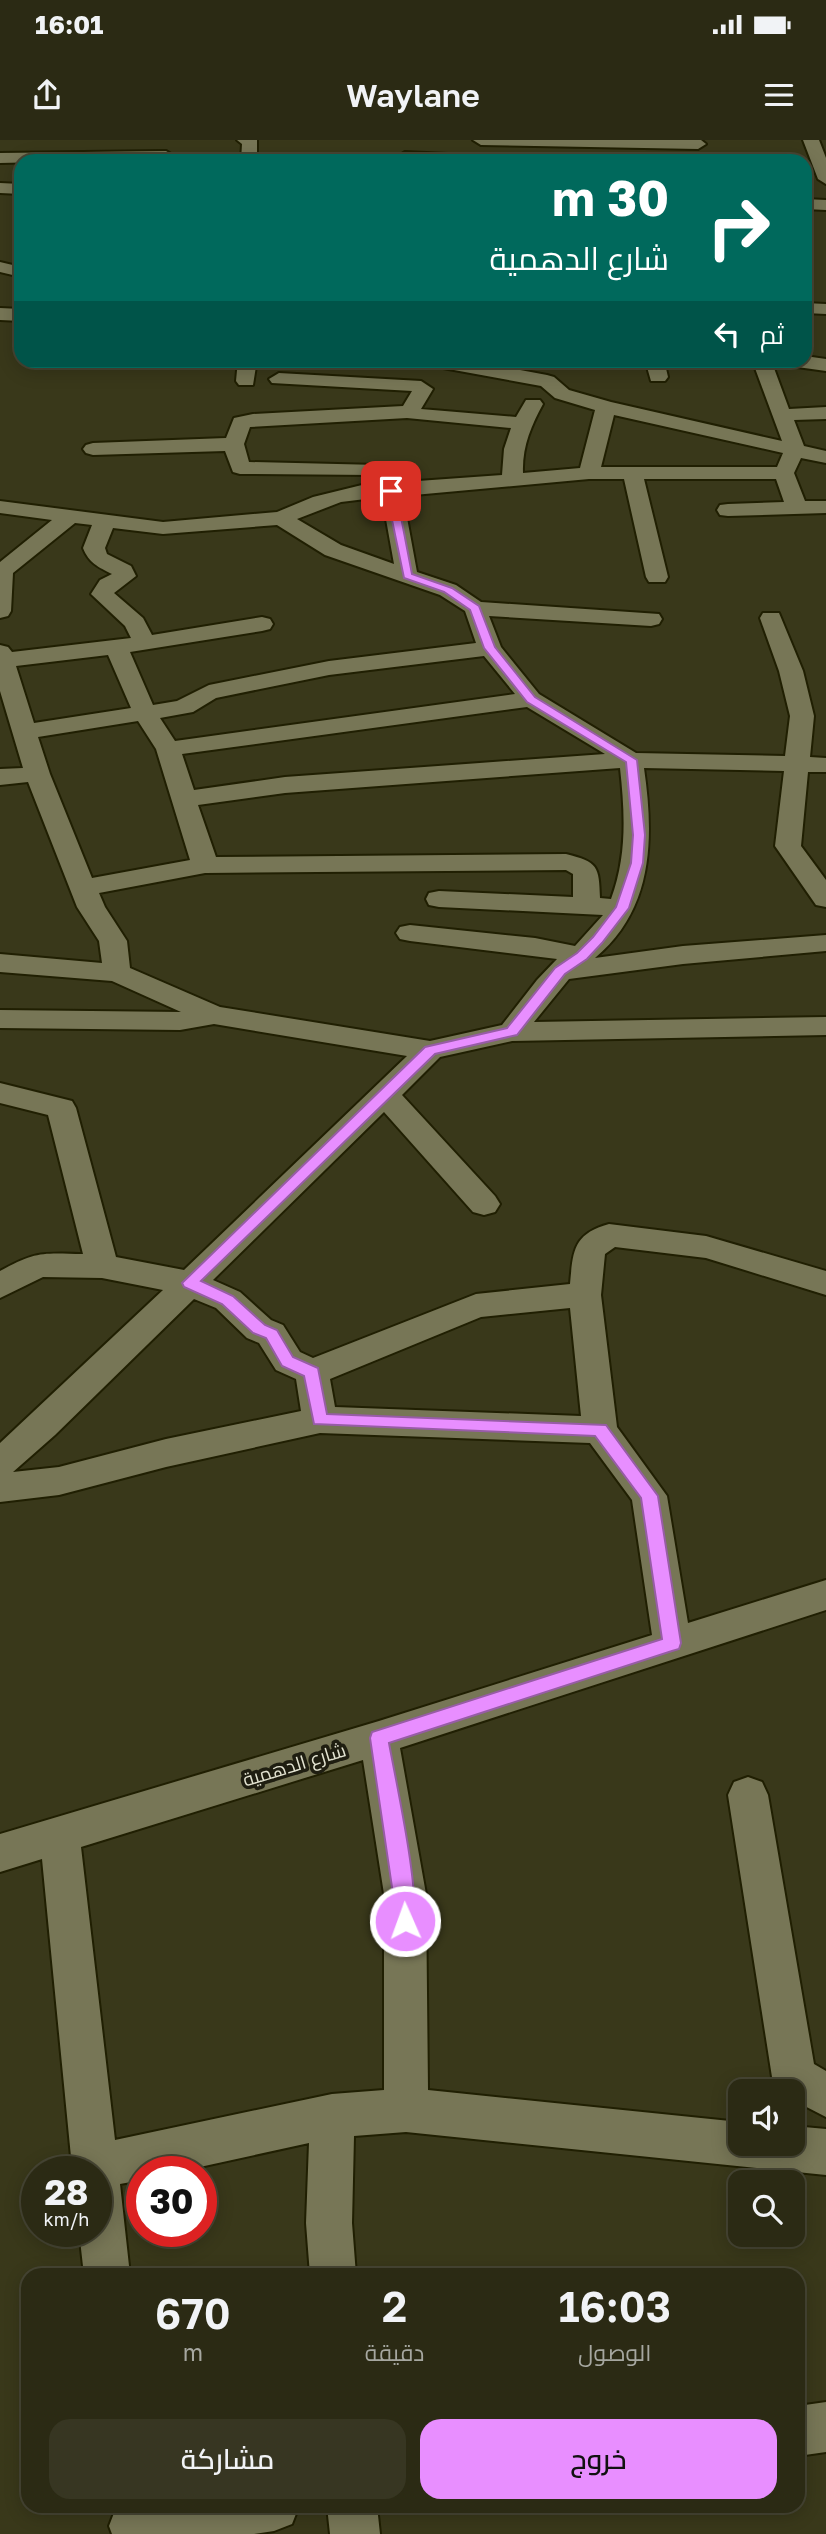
<!DOCTYPE html>
<html lang="ar">
<meta charset="utf-8">
<style>
:root{--surface:#2b2a14;--page:#373622;--text:#f1f3f6;--muted:#a6a7a0;--line:#474634;--accent:#e88eff}
body{margin:0;font-family:"Golos Text",Cairo,sans-serif;background:var(--page);color:var(--text);direction:rtl;height:100vh;display:flex;flex-direction:column;font-size:26px;white-space:nowrap}
*{box-sizing:border-box;margin:0}
p{font-size:23px;color:var(--muted)}
.icon{flex:none;width:38px;height:38px;fill:none;stroke:currentColor;stroke-width:2;stroke-linecap:round;stroke-linejoin:round}
.map{position:relative;flex:1;overflow:hidden;direction:ltr}
.details{position:absolute;left:21px;top:2128px;width:784px;height:245px;display:flex;flex-direction:column;background:var(--surface);border-radius:21px;box-shadow:0 4px 18px #0003,0 0 0 2px var(--line);direction:rtl}
.details>*{flex:none}
.guide{position:absolute;left:14px;top:14px;width:798px;height:214px;border-radius:21px;box-shadow:0 4px 18px #0003,0 0 0 2px var(--line);direction:rtl;background:#00695c;color:#fff;overflow:hidden}
.controls{position:absolute;left:728px;top:1939px;display:grid;gap:14px}
.controls a{display:grid;place-items:center;width:77px;height:77px;border-radius:14px;background:var(--surface);box-shadow:0 4px 18px #0003,0 0 0 2px var(--line);font-size:35px}
.speed{position:absolute;left:21px;top:2016px;display:flex;gap:14px;font-size:35px;font-weight:700;text-align:center}
.speed>*{display:grid;place-content:center;width:91px;height:91px;border-radius:50%;background:var(--surface);box-shadow:0 4px 18px #0003,0 0 0 2px var(--line);line-height:1}
.speed small{font-size:18px;font-weight:400}
.speed .limit{border:10px solid #d22;background:#fff;color:#111}
.pin{position:absolute;display:grid;place-items:center;width:60px;height:60px;color:#fff;margin:-30px;border-radius:14px;box-shadow:0 4px 10px #0006}
.me{position:absolute;width:77px;margin:-38px;rotate:358deg;stroke-linejoin:round;filter:drop-shadow(0 0 5px #0008)}
.turn{display:flex;align-items:center;gap:24px;height:147px;padding:0 28px;font-size:32px}
.turn .icon{width:91px;height:91px;stroke-width:2.5}
.turn b{display:block;font-size:49px;line-height:60px}
.then{display:flex;align-items:center;height:66px;padding:0 28px;background:#0003;gap:14px;font-size:26px}
.eta{display:flex;justify-content:space-evenly;align-items:center;height:119px;text-align:center}
.eta b{font-size:42px;font-weight:600;line-height:49px}
.action{display:flex;gap:14px;margin-top:auto;padding:14px 28px}
.action a{flex:1;height:80px;border-radius:21px;background:var(--accent);color:#111;font-size:28px;font-weight:600;line-height:80px;text-align:center}
.action a+a{background:var(--page);color:var(--text)}
.status{display:flex;justify-content:space-between;align-items:center;height:49px;padding:0 35px;background:var(--surface);direction:ltr}
.status svg{height:19px;fill:currentColor}
header{display:flex;justify-content:space-between;align-items:center;height:91px;padding:0 28px;background:var(--surface);font-size:32px;font-weight:600}
.map>svg:first-child{display:block}
</style>
<div class="status"><b>16:01</b><svg viewBox="0 0 49 12"><path d="M0 12V9h3v3zM5 12V6h3v6zM10 12V3h3v9zM15 12V0h3v12zM26 1h20v11H26zM47 4h2v5h-2z"/></svg></div>
<header><svg class="icon" aria-label="menu" viewBox="0 0 24 24"><path d="M4 6h16M4 12h16M4 18h16"/></svg>Waylane<svg class="icon" aria-label="share" viewBox="0 0 24 24"><path d="M12 15V3M7 8l5-5 5 5M5 13v7h14v-7"/></svg></header>
<div class="map">
<svg width="826" height="2394" viewBox="0 0 826 2394">
<rect width="100%" height="100%" fill="#39381a"/>
<g fill="none" stroke-linecap="round" stroke-linejoin="round">
<defs>
<path id="street" d="M237,0H257V21H241L242,4Z
M473,0H701L706,4L698,9L481,5Z
M803,0H819L826,18V44L818,39Z
M166,11L174,16L172,19L0,23V13Z
M405,12L490,16L498,21L399,20L397,17Z
M0,43L21,44V54L0,53Z
M805,59L826,60V70L805,69Z
M0,122L21,127V137L0,132Z
M805,163L826,164V174L805,173Z
M0,168L21,169V181L0,180Z
M805,216L826,219V231L790,226L781,220H805Z
M238,220H257L253,245H239L236,241Z
M423,220H466L547,235L554,237L569,250L611,262L782,301L752,220H771L789,269L826,267V279L794,280L804,306L826,311V323L801,318L794,333L805,361H826V373L728,376L720,375L717,370L720,365L728,364L784,362L776,339H644L668,437L665,442H649L646,437L624,339H589L403,356L417,432L456,445L481,462L659,474L662,479L659,484L651,486L489,476L501,507L539,554L636,613L785,616L790,576L779,531L760,478L763,473H779L803,531L814,576L810,617L826,618V632H808L801,706L826,740V767L816,765L775,706L784,631L644,628C654,697 654,769 595,818L683,806L826,795V811L683,824L569,839L534,882L826,877V895L512,901L440,917L402,955L495,1056L500,1064L495,1072L484,1075L473,1072L384,972L213,1140L240,1152L271,1180L283,1185L300,1212L313,1218L476,1154L570,1144C573,1111 573,1094 609,1084L706,1096L826,1131V1155L706,1118L615,1107L605,1114L601,1155L617,1287L667,1356L688,1483L826,1440V1470L400,1608L426,1754L428,1950L740,1982V2004H793V1986L826,1989V2035L406,1992L354,1996L352,2083L356,2135H310L306,2083L309,2003L177,2032H142V2040L120,2044L130,2135H84L79,2091H96V2032H73L72,2027L42,1719L0,1732V1694L379,1581L652,1495L632,1360L590,1303L320,1293L166,1327L59,1355L0,1362V1303L163,1150L102,1138L43,1137L0,1158V1131C36,1111 42,1113 83,1114L48,975L0,963V943L72,961L76,968L116,1117L184,1130L407,916L214,884L180,890L0,888V870L181,872L112,841L0,832V814L102,823L99,801L77,767L28,642L0,645V629L23,628L0,551V505L8,507L12,512L131,498L125,486L91,454L100,440L112,434C98,427 89,423 83,408L92,385L75,383L13,433L11,471L8,476L0,478V422L52,380L0,373V361L163,382L277,372L313,357L362,345L502,335L504,309L511,288L407,278L250,287L244,304L249,322L379,325L382,329L379,333L372,335L240,334L233,332L225,311L93,315L86,313L83,309L86,305L93,303L226,298L234,278L253,274L403,266L412,251L272,243L269,239L279,233L421,241L433,249L421,269L516,277L526,260H540L543,264C531,286 522,307 523,333L580,328L595,270L555,258L541,246L432,226ZM614,275L783,313L777,327H601ZM382,357L394,424L341,405L297,379L341,362ZM277,385L325,415L440,455L465,471L476,503L329,521L209,545L177,561L153,565L130,512L262,491L270,489L273,484L270,479L262,477L152,495L143,478L114,453L136,436L131,426L107,414L105,408L113,388L163,394ZM108,515L131,568L34,583L16,526ZM484,516L515,554L175,601L160,578L193,572L216,558L329,535ZM527,567L605,614L285,637L194,650L182,614ZM138,581L156,609L190,720L92,738L50,634L38,597ZM620,628C625,674 627,716 611,759L600,758C599,726 598,722 566,714L216,717L198,665L285,653ZM566,730L573,734V757L439,751L429,753L426,759L429,765L439,767L603,775L575,806L535,798L410,785L400,787L396,793L400,799L410,801L557,819L537,840L502,885L430,901L220,867L130,828L127,801L105,767L99,753L205,733ZM194,1159L216,1168L247,1198L259,1203L276,1230L296,1239L301,1271L166,1299L59,1327L13,1332L55,1295ZM570,1168L581,1276L335,1267L330,1239L481,1177ZM363,1620L384,1754V1950L332,1954L115,2000L81,1707Z
M645,220H664L668,237L665,241H651Z
M748,1637L762,1642L768,1655L814,1924L826,1931V1977L793,1960V1951H778L772,1937L728,1655L734,1642Z
M826,2262V2312L798,2316V2266Z
M121,2366H299L292,2384L274,2391L254,2394H112L109,2386L116,2368Z
M327,2366H377L380,2394H330Z"/>
</defs>
<use href="#street" stroke="#201f02" stroke-width="4"/>
<use href="#street" fill="#777656" fill-rule="evenodd"/>
</g>
<path fill="#e88eff" stroke="#975ca6" stroke-width="2" d="M391,348L396,351L412,434L452,448L479,466L495,507L535,557L637,620L645,695L643,723L629,768L602,803L587,819L565,834L517,895L435,914L201,1141L233,1156L265,1185L277,1190L293,1217L318,1228L327,1274L606,1285L658,1356L681,1503L679,1509L672,1511L389,1603C395,1637 423,1763 412,1788L405,1790L398,1788L370,1598L372,1592L662,1499L641,1358L595,1296L314,1284L304,1236L282,1226L266,1198L253,1193L222,1164L184,1147L182,1143L425,907L507,888L555,828L577,813L593,797L616,767L631,723L633,695L626,622L527,562L484,508L470,470L444,452L404,438L386,351Z"/>
<g text-anchor="middle" dominant-baseline="central" stroke-width="7" stroke-linejoin="round" paint-order="stroke">
<g font-size="19" fill="#e4e4d2" stroke="#1f1e11">
<text transform="translate(294 1624) rotate(-17)">شارع الدهمية</text>
</g>
</g>
</svg>
<div class="controls">
<a><svg class="icon" aria-label="sound" viewBox="0 0 24 24"><path d="M4 9h4l5-4v14l-5-4H4zM17 9q2 3 0 6"/></svg></a>
<a><svg class="icon" aria-label="search" viewBox="0 0 24 24"><circle cx="10" cy="10" r="6"/><path d="M15 15l6 6"/></svg></a>
</div>
<div class="speed"><div>28<small>km/h</small></div><div class="limit">30</div></div>
<div class="pin" style="left:391px;top:351px;background:#d93025"><svg class="icon" aria-label="arrive" viewBox="0 0 24 24"><path d="M6 21V4h12l-3 4 3 4H6"/></svg></div>
<svg class="me" style="left:405px;top:1781px" viewBox="-20 -20 40 40"><circle r="17" fill="#e88eff" stroke="#fff" stroke-width="3"/><path d="M0-11L8 9 0 5-8 9z" fill="#fff"/></svg>
<div class="guide">
<div class="turn"><svg class="icon" aria-label="right" viewBox="0 0 24 24"><path d="M7 20v-9h11M14 6l5 5-5 5"/></svg><div><b>30 m</b>شارع الدهمية</div></div>
<div class="then">ثم<svg class="icon" aria-label="left" viewBox="0 0 24 24"><path d="M17 20v-9H6M10 6l-5 5 5 5"/></svg></div>
</div>
<section class="details">
<div class="eta">
<div><b>16:03</b><p>الوصول</p></div>
<div><b>2</b><p>دقيقة</p></div>
<div><b>670</b><p>m</p></div>
</div>
<div class="action"><a>خروج</a><a>مشاركة</a></div>
</section>
</div>
